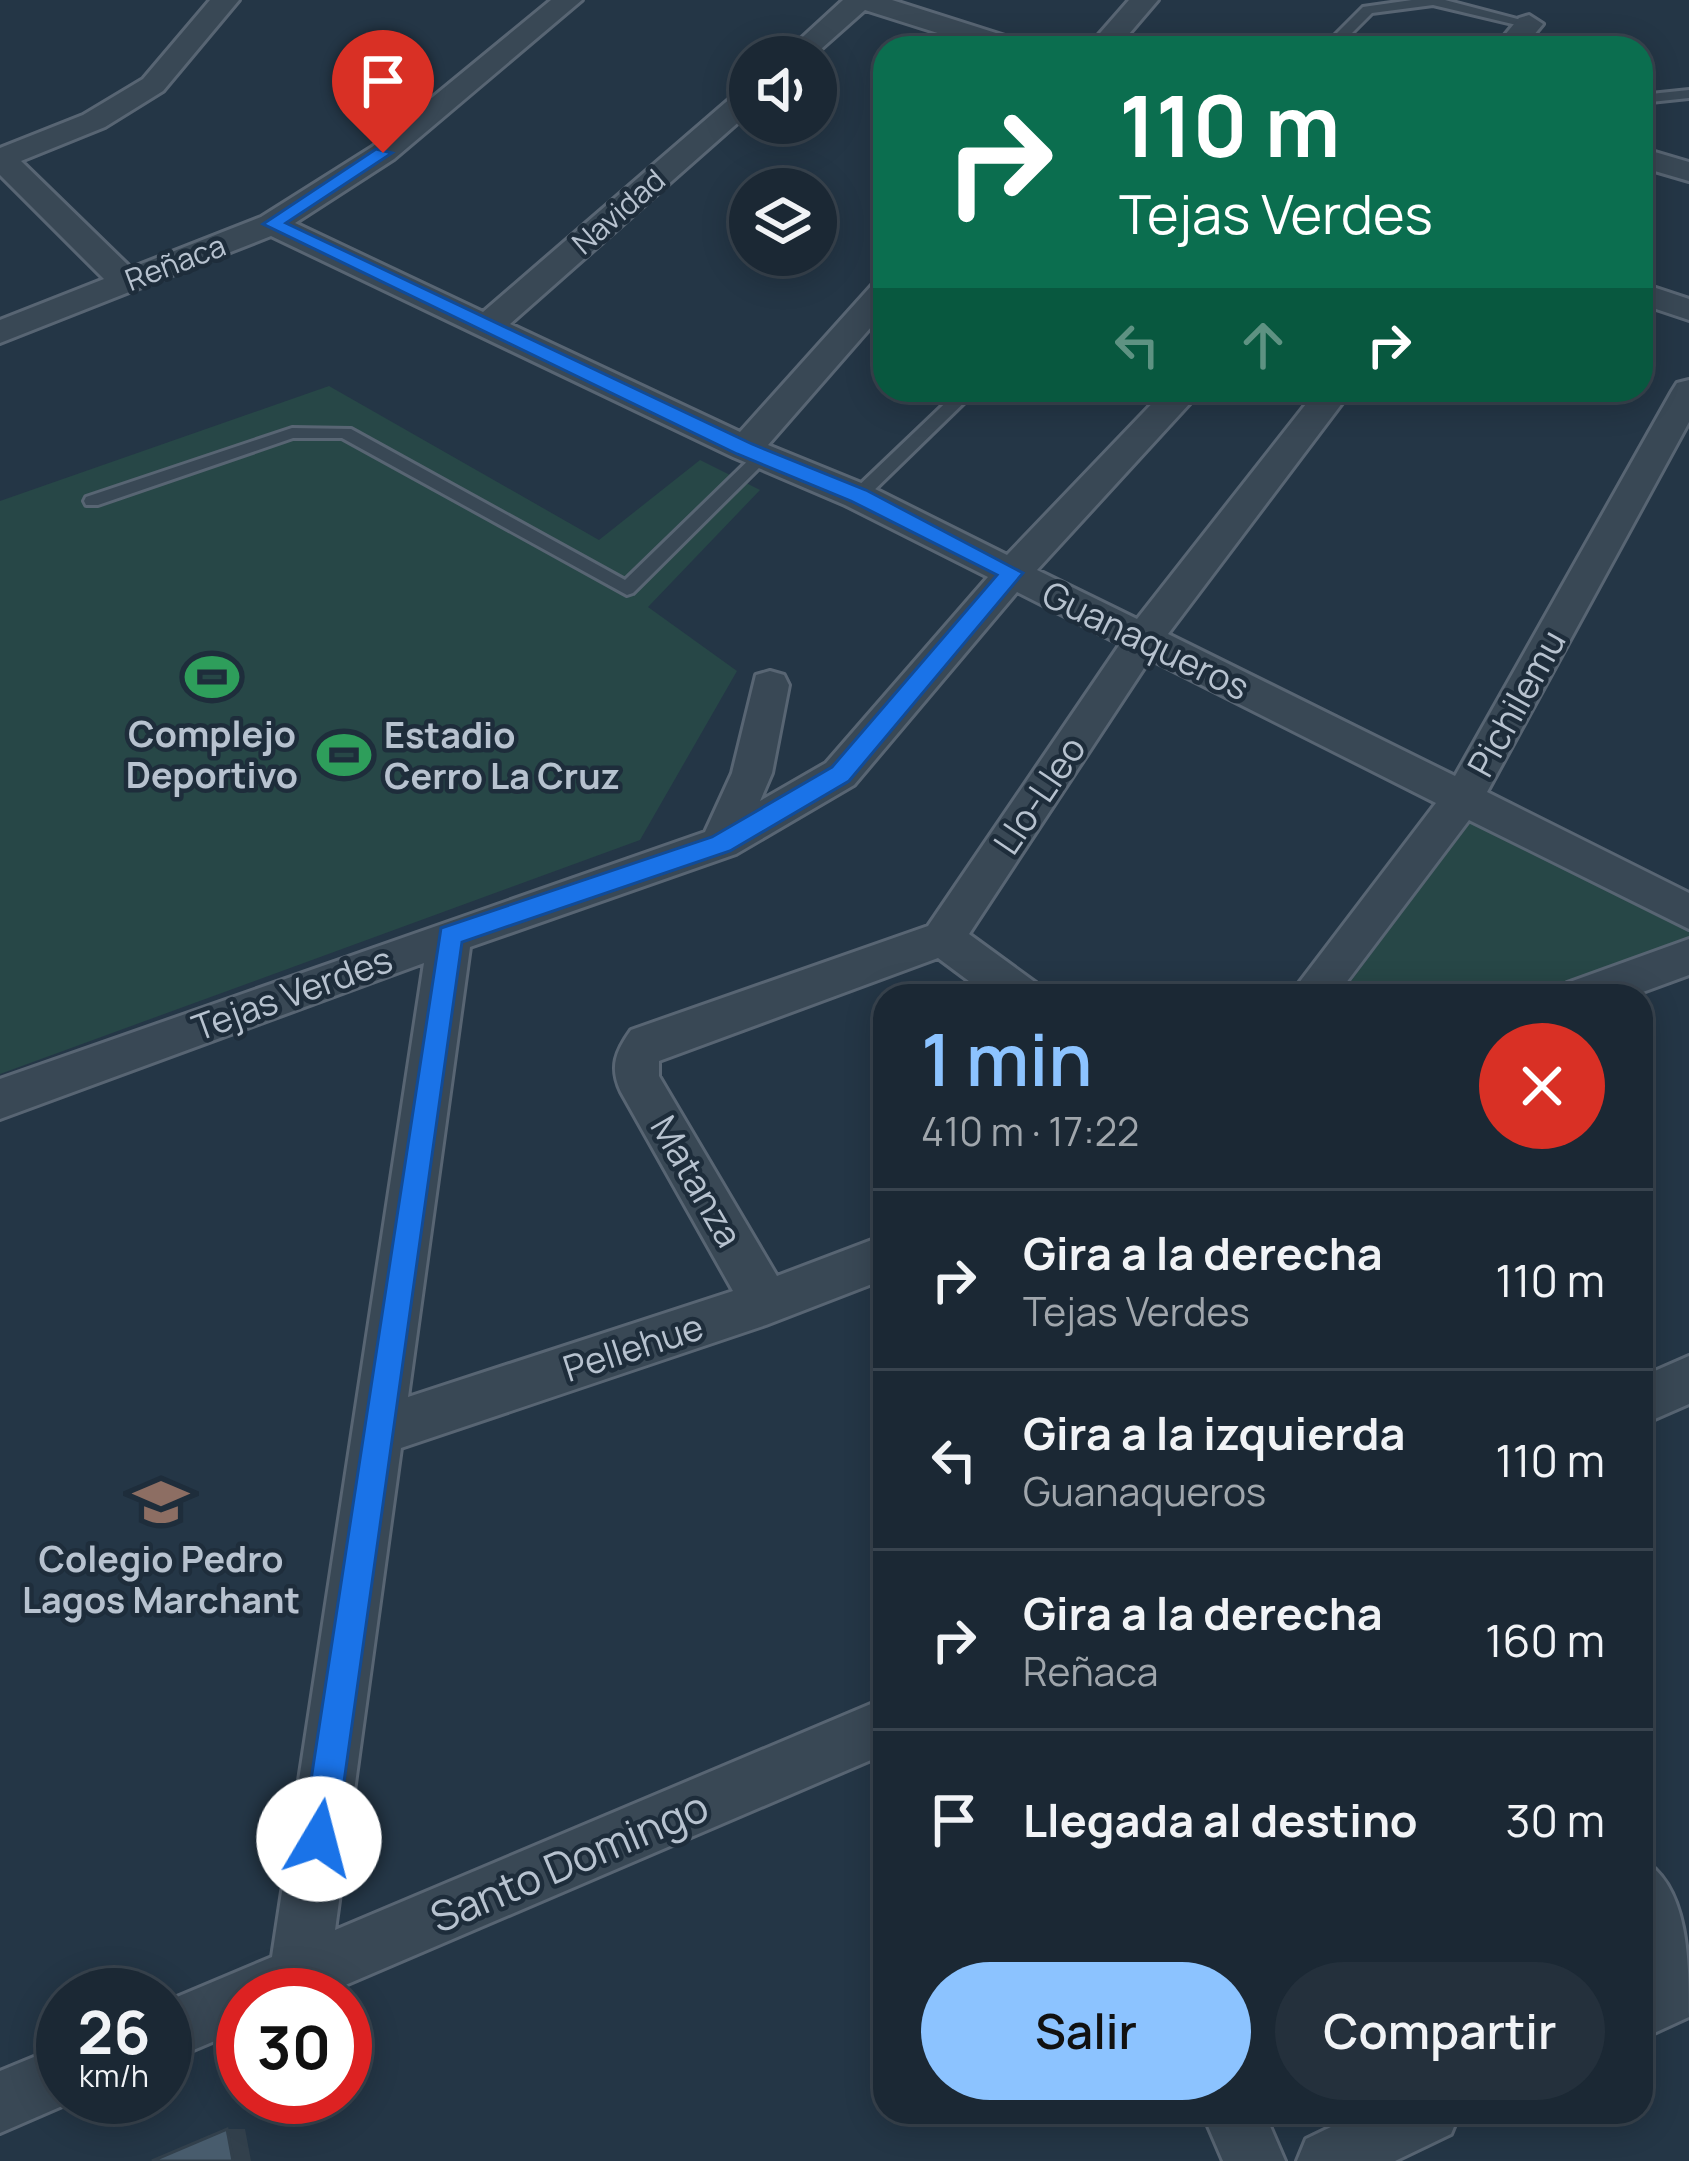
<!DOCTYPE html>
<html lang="es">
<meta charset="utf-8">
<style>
:root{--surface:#1b2834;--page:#24303c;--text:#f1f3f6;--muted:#a0a6ac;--line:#39444f;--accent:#8cc3ff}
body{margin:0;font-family:Manrope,sans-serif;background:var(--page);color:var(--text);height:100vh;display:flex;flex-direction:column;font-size:45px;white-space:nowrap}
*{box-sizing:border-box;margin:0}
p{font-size:39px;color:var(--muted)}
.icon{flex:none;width:66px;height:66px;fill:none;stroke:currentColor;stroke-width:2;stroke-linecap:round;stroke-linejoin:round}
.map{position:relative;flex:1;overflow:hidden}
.panel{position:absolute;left:873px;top:984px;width:780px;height:1140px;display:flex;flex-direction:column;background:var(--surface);border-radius:36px;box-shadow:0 6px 30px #0003,0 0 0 3px var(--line)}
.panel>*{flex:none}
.guide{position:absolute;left:873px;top:36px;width:780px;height:366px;border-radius:36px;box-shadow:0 6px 30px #0003,0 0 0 3px var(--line);background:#0b6e4f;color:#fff;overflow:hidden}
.controls{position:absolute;left:729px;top:36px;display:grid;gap:24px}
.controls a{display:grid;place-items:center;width:108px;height:108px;border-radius:50%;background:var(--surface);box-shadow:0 6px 30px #0003,0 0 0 3px var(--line);font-size:60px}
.speed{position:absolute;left:36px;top:1968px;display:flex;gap:24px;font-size:60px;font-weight:700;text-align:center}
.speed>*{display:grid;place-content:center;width:156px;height:156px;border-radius:50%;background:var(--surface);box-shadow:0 6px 30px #0003,0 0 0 3px var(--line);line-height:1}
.speed small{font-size:30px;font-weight:400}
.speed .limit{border:18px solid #d22;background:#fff;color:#111}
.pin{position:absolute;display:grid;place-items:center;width:102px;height:102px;color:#fff;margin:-123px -51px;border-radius:50% 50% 50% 0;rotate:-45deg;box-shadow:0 0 12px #0007}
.pin .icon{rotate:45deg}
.me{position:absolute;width:132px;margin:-66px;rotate:8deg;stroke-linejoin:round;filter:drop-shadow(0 0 9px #0008)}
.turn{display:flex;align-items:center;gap:42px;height:252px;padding:0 48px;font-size:54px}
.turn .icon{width:156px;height:156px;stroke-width:2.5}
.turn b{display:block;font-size:84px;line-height:102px}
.lanes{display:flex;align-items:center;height:114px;padding:0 48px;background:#0003;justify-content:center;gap:60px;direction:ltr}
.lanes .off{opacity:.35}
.round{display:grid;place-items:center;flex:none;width:126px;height:126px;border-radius:63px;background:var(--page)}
.head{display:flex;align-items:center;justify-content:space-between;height:204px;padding:0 48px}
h1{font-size:72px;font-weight:600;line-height:90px;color:var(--accent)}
.primary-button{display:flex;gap:24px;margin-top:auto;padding:24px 48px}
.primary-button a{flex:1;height:138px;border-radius:72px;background:var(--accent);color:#111;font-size:48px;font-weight:600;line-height:138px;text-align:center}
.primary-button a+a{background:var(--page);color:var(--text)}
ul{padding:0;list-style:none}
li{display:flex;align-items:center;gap:36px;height:180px;padding:0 48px;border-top:3px solid var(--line)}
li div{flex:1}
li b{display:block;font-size:45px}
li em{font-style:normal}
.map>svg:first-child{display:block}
</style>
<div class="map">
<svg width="1689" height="2161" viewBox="0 0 1689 2161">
<rect width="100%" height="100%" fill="#243646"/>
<path fill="#274747" d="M329,386L599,540L700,460L760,490L648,607L737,671L640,840L0,1074V501Z
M1471,819L1689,930V941L1532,996H1340Z"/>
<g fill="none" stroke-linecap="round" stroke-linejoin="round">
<defs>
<path id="service" d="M1412,0H1445L1536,24L1529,28L1433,5L1372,13L1337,48H1322L1363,7Z
M1689,90V98L1641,103V95Z
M959,390H977L864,500H852V492Z
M292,428L351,429L625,580L758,451H770L772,455L633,593L627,595L342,438H293L98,505H86L84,501L86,497Z"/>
<path id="minor" d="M210,0H239L163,91L105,127L21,161L131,268L261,217L372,147L551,0H582L394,159L295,223L483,312L740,90L750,87V112L510,324L740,432L873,284L885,281V311L768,445L871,487L1007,555L1165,390H1202L1037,570L1137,619L1317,390H1352L1168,634L1455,776L1672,391L1677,383L1689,380V422L1487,792L1689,893V929L1469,820L1336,996H1289L1436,803L1150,659L969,934L1036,983L1043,996H989L938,958L659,1061V1076L777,1276L885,1235V1279L766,1325L401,1448L335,1930L885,1698V1754L322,1995H243V2029L165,2062V2002L272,1957L424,963L0,1119V1079L705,832L732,773L756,675L770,671L784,675L789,685L772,773L760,801L826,763L988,577L845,505L733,457L271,236L0,343V320L104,279L0,175V148L83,115L143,79ZM1017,592L1120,644L928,926L631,1030C616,1051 609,1067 621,1092L733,1291L408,1397L470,947L736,854L854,785Z
M843,0H892L1024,42L1028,48H985L865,10L812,57H781Z
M1129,0H1158L1117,48H1087Z
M1529,15L1543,24L1523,48H1494L1519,18Z
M1641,148L1689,162V181L1641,167Z
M1641,283L1689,299V320L1641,304Z
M1689,939V975L1632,996H1560L1567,983Z
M1689,1356V1404L1641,1425V1377Z
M1641,1859C1689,1885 1689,1962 1689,2017L1641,2039V1978L1656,1971L1641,1944Z
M63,2045V2097H83L0,2133V2071Z
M1202,2112H1264L1285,2161H1223Z
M1362,2112H1460L1451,2134L1395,2161H1297L1306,2139Z"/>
</defs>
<use href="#service" stroke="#586573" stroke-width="6"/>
<use href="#minor" stroke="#586573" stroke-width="6"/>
<use href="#service" fill="#394855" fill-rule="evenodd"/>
<use href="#minor" fill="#394855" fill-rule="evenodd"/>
</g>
<path fill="#32404c" d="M227,2129H245L251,2161H233Z"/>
<path fill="#485c6d" stroke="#32404c" stroke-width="3" d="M227,2129L233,2161H152Z"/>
<path fill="#1a73e8" stroke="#114b97" stroke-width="3" d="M376,149L392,153L286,223L752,444L866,490L1023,573L849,781L730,851L462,942L336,1839L331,1851L319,1856L307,1851L302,1839L441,928L712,837L832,767L997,575L851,501L737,454L263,224Z"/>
<defs>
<symbol id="stadium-bare" viewBox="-9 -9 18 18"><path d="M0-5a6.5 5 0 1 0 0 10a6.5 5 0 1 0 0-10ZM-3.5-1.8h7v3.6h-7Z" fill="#2e9e5b" stroke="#1e2d3b" stroke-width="2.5" paint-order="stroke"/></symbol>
<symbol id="school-bare" viewBox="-9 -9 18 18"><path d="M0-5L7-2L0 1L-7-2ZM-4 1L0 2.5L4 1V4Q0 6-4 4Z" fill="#8d6e63" stroke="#1e2d3b" stroke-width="2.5" paint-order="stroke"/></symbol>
</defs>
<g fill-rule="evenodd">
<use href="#stadium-bare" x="174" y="639" width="76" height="76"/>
<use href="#stadium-bare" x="306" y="717" width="76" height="76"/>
<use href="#school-bare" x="123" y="1464" width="76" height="76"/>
</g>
<g text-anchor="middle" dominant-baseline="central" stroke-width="9" stroke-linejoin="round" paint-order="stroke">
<g font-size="30" fill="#b7c2cf" stroke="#1e2d3b">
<text transform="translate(618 211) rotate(-41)">Navidad</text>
<text transform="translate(175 262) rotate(-21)">Reñaca</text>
</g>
<g font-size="36" fill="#b7c2cf" stroke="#1e2d3b">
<text transform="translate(1146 640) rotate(26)">Guanaqueros</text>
<text transform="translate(1516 703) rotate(-61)">Pichilemu</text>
<text transform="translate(1039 795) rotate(-56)">Llo-Lleo</text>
<text transform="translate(292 993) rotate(-20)">Tejas Verdes</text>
<text transform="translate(697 1181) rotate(60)">Matanza</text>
<text transform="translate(633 1347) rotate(-18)">Pellehue</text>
</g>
<g font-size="36" font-weight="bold" fill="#b7c2cf" stroke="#1e2d3b">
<text x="212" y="733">Complejo<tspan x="212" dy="41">Deportivo</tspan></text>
<text x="384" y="734" text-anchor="start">Estadio<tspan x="384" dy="41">Cerro La Cruz</tspan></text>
<text x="161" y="1558">Colegio Pedro<tspan x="161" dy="41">Lagos Marchant</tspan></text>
</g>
<g font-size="42" fill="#b7c2cf" stroke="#1e2d3b">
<text transform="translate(569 1861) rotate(-23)">Santo Domingo</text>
</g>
</g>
</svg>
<div class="controls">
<a><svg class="icon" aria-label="sound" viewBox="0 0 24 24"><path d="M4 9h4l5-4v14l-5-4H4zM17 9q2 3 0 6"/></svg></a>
<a><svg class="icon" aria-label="layers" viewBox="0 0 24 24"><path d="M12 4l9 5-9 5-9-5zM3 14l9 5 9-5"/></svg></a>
</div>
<div class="speed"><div>26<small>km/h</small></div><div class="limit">30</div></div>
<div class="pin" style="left:383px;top:153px;background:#d93025"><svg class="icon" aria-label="arrive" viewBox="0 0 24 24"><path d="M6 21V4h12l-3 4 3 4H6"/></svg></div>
<svg class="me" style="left:319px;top:1839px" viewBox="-20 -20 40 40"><circle r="19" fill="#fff"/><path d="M0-13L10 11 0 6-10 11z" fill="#1a73e8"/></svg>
<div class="guide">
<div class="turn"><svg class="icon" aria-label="right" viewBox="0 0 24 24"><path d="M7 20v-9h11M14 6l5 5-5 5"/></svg><div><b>110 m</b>Tejas Verdes</div></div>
<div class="lanes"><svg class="icon off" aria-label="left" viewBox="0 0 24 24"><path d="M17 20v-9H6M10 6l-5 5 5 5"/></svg><svg class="icon off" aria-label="ahead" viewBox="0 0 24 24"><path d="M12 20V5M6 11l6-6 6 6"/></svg><svg class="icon" aria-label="right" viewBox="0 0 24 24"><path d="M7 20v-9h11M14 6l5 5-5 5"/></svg></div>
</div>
<section class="panel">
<div class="head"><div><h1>1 min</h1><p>410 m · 17:22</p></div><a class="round" style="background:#d93025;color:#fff"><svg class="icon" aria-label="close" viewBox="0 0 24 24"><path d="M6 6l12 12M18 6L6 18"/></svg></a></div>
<ul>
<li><svg class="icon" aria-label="right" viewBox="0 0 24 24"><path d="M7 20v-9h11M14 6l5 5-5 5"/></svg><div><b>Gira a la derecha</b><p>Tejas Verdes</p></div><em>110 m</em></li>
<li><svg class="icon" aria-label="left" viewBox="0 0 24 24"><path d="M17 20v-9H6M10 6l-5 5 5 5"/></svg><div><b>Gira a la izquierda</b><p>Guanaqueros</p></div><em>110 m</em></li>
<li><svg class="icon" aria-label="right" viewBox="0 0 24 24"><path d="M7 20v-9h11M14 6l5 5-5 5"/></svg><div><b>Gira a la derecha</b><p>Reñaca</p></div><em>160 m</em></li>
<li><svg class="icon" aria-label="arrive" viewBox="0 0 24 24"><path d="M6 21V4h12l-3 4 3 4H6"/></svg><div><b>Llegada al destino</b></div><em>30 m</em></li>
</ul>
<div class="primary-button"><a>Salir</a><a>Compartir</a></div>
</section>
</div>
